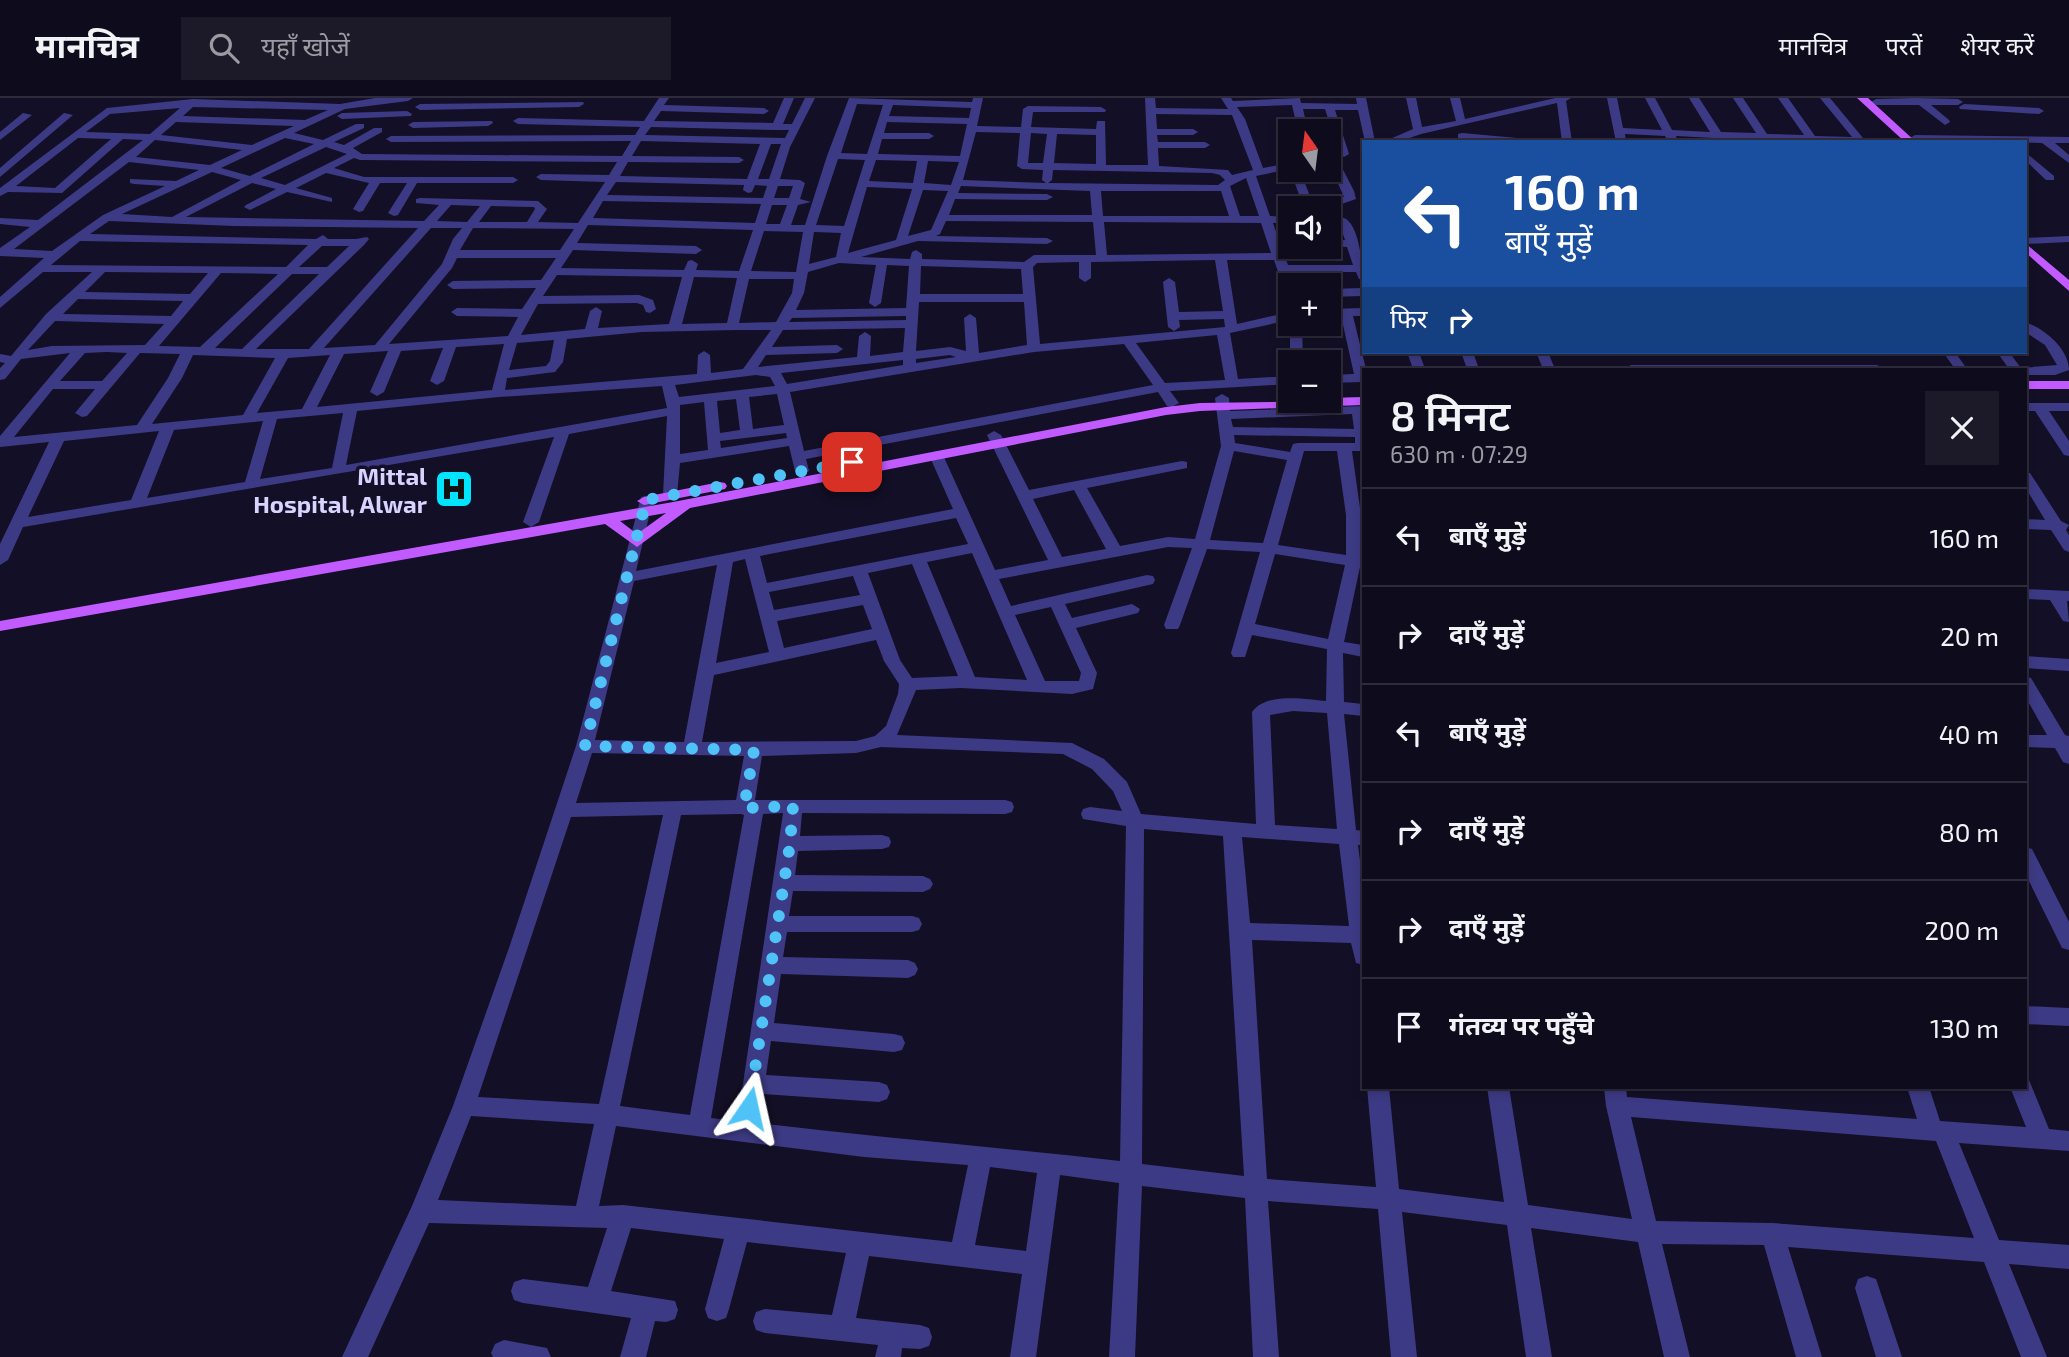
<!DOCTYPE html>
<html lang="hi">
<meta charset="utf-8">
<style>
:root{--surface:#0e0b1c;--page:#1c1929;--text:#f1f3f6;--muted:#9b9ba3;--line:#2e2b3b}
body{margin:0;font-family:"Exo 2","Noto Sans Devanagari",sans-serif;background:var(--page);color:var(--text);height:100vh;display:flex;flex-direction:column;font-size:26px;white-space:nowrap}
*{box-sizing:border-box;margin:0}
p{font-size:23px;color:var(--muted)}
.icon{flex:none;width:38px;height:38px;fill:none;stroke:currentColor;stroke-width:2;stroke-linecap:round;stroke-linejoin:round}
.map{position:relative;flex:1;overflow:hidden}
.side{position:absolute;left:1362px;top:270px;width:665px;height:721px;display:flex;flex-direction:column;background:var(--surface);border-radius:0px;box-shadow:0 4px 10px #0003,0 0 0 2px var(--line)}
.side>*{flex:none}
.top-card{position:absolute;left:1362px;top:42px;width:665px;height:214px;border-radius:0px;box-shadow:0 4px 10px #0003,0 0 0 2px var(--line);background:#1a4fa0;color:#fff;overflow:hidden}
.needle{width:46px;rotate:346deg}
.tools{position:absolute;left:1278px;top:21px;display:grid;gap:14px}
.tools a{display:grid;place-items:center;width:63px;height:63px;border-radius:0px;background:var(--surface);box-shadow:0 4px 10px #0003,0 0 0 2px var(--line);font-size:35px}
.pin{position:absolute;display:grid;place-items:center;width:60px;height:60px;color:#fff;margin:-30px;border-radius:14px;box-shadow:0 4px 10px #0006}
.me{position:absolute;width:77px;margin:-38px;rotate:11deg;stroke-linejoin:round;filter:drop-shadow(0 0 5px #0008)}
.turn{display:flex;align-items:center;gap:24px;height:147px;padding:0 28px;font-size:32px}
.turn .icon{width:91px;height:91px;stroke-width:2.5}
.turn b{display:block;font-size:49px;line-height:60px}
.then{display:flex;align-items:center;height:66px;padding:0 28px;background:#0003;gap:14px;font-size:26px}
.round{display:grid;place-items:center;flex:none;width:74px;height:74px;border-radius:0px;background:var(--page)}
.summary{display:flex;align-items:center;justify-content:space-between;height:119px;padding:0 28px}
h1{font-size:42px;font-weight:600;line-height:52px}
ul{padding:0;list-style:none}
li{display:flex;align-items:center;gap:21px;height:98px;padding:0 28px;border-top:2px solid var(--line)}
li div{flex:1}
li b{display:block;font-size:26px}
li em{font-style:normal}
header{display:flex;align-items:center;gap:42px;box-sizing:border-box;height:98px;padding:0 35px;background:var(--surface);border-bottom:2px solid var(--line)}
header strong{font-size:33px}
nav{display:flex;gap:38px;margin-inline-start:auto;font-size:24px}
.search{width:490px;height:63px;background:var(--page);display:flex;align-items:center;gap:18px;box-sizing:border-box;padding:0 24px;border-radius:0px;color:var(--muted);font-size:26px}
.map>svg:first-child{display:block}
</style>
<header>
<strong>मानचित्र</strong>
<div class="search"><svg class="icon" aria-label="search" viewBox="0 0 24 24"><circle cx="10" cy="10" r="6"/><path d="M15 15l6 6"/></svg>यहाँ खोजें</div>
<nav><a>मानचित्र</a><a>परतें</a><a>शेयर करें</a></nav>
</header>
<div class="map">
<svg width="2069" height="1259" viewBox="0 0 2069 1259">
<rect width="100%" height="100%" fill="#130f26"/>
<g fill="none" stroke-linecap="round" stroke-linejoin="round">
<path fill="#3d3a85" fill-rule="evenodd" d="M375,0H413L408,3L345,11L294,35L323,42L356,26H364V30L334,44L344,47L374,30H382V34L353,50L362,56L622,58L631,43L391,44L386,41L391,38L635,37L640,29L518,26L513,23L518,20L644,23L659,0H669L664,7L764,10L769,13L764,16L661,13L654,23L773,25L784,0H794L783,26H792L805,0H815L790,49L780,81L800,82L805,85L800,101L811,104L798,107L791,127H805L827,58L849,0L972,4L973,0H983L977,28L1021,29L1023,11L1028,8L1101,9L1106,12L1105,14H1033L1031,29L1096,31L1097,23H1105L1106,67H1148L1145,0H1155L1156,10L1228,11L1221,0H1231L1233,3L1300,0L1301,5L1357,6L1356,0H1366L1375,44H1365L1358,12H1335L1349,56L1344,59L1339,56L1325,11H1303L1308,33H1298L1292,7L1237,9L1245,21L1263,70L1290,65V71L1256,78L1270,118L1290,119V125H1273L1288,167H1353L1347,149L1328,148V142H1345L1340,127L1328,124V118C1334,118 1341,118 1346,121C1359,129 1363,167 1363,182L1359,181L1356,174H1290L1295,187H1290V195L1284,191L1274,162H1227L1237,226L1290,214V222L1230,235L1238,281L1290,278V286L1170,293L1179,305L1172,309L1167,308L1158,294L806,361L809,373L802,377L795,373L789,348L680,365L677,397L670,401L663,397L667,318L569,336L539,424L531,429L523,424L554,339L23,429L8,462L0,467V446L49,344L0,349V338L70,255L21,261L5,281L0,282V270L5,265L0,264V256L11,258L46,216L92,174H43L0,210V199L44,160L0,158V150L30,129L0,126V120L38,122L143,42L123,41L62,95L8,94L0,98V90L107,10L193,1L340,6ZM857,6L883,7L867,56L841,55ZM893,7L971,10L969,20L889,18ZM193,9L328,12L305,22L183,18ZM180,10L150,36L86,34L110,16ZM1156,16L1232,17L1253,72L1232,77L1228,72L1159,68L1158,50H1205L1210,47L1205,44H1158L1157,37H1193L1198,34L1193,31H1157ZM176,24L294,28L252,47L161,37ZM887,24L967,26L960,58L878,56L882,41H929L934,38L929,35H884ZM651,29L777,32H789L785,40L645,37ZM976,34L1020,35L1017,68L1022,71L1043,72L1042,82L1046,85L963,82ZM1031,35L1047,36L1043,65H1028ZM1057,36L1096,37V66L1054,65ZM78,40L111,41L55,90L16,88ZM285,40L314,46L250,78L221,70ZM155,42L242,52L210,67L136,59ZM641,43L760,46L747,81L620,78L628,64L739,65L744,62L739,59L632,58ZM771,46H781L769,81H758ZM326,49L347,56L285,87L261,80ZM354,60L360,62L617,64L609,77L541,76L536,79L541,82L605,84L578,125L538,124L547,111L538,103L420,100L416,101V105L439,107L424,123L186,119L252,85L276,91L246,107L244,109L250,112L287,94L332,104V100L296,90L326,75L369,85L353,111L359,114L363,113L380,85H407L388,115L394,118L398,117L417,85H513L518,82L513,79H364L334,70ZM838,61L865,62L844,128L816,127ZM876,62L917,63L913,85L869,83ZM928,63L959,64L951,87L924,85ZM129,64L199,72L176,83L130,81V85L134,86L165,88L103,117L52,153L14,151ZM1053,72L1212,75L1220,77L1225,82L1218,87L1048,85L1052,82ZM212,74L241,82L172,119L122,116ZM1246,80L1259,118H1240L1230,88ZM616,84L744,87L743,92L748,95L752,94L755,87L767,88L763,100L607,97ZM778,88H793L789,100H774ZM961,88L1090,93L1092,117H949L955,101L1047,102L1053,99L1047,96L958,95ZM867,89L912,91L896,142L848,155ZM923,92L948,93L931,132L908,138ZM1101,93H1221L1229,118H1103ZM603,103L761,106L755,125L593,120ZM451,107L480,108L467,124L437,123ZM772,107H787L780,126H766ZM491,108L534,109L535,111L527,124H479ZM109,123L234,128L418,130L309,251H256L364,147L369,141L367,139L356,141H328L323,137L316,141L90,136ZM946,123L1093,124L1096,157H1034L1024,164L922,161V156L916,152L912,154L910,161L861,159L918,143L1047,146L1053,143L1047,140L936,138L940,136ZM1104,124L1261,125L1271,155L1107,157ZM588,127L753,132L739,173L696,172L698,166L692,162L688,163L684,172L561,170L573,152L696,156L702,152L696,148L577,145ZM431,130H462L453,141L442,166L375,247L324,250ZM473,130L574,131L560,152H460ZM764,133L803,134L796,174L751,173ZM814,134L841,135L836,159L809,166ZM80,143L308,147L286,169L51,167ZM322,148H349L327,169H299ZM457,160H556L541,182L453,183L447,187L453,191L536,190L522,211L457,210L451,214L457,218L518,219L508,238L389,246L452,170ZM1215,162L1223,213L1179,214L1175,184L1169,180L1163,184L1168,229L1174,233L1180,229L1179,222L1224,221L1225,229L1040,246L1033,169L1037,165L1079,164V180L1085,184L1091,180V164ZM839,165L876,167L869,205L875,209L881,205L887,167L909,168L906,210L796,212L804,195L808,174ZM921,168L1021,171L1023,196H920ZM105,174L208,175L190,196L85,194ZM221,175L278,176L200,249L159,248ZM292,176H319L242,251L215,250ZM557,177L682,179L669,226L598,230L602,213L596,209L590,213L585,231L521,237L538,206L637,205L643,207L646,214L650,215L656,211L653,202L639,197L543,198ZM694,179L737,180L727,225L682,226ZM749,181H794L792,195L776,224L739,225ZM78,201L183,203L171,218L63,216ZM919,204H1024L1027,247L979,255L976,220L970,216L964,220L966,253L950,249L916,253ZM906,218V222L789,224L792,220ZM55,223L164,226L145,247L52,248L28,252ZM905,230L903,254L870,258L871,238L865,234L859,238L857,259L758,269L766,257L837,255L843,251L837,247L772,249L783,232ZM737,232H771L743,271L711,275L710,257L704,253L698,257L697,276L505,292L507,280L555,274L563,264L567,241L642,234ZM1217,237L1225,282L1165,285L1136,245ZM554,242L550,263L546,268L509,272L517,245ZM504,246L492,292L317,309L344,256L388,253L370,294L377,298L384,294L401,253L443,250L430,283L437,287L444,283L456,249ZM1124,246L1153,287L804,353L790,294L1034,254ZM107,254L127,255L102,283H60L85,255ZM140,255L180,256L168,280L137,327L14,339L53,291H95L75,315L82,319L87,318ZM193,257L275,260L243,317L152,326L182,280ZM330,257L302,311L257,315L288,260ZM950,257L956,259L916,265V261ZM903,262V267L787,286L781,275ZM756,277L770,279L775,288L679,299L675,287ZM662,288L667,310L346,367L357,313L499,299ZM777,296L784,327L753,331L749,299ZM736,301L740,332L720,335L717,303ZM704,304L708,352L680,356V307ZM343,315L332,370L260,381L277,321ZM263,323L245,384L147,400L174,332ZM159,333L131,402L28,419L64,343ZM786,335L787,340L721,350L720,343Z
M1406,0H1416L1422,29L1456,23L1450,0H1460L1465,21L1555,0H1571L1566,3L1572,44H1562L1557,5L1421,36L1398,44H1383L1413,31Z
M1607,0H1617L1623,30L1662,32L1645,0H1655L1672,32L1710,34L1689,0H1699L1721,34L1756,35L1733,0H1743L1767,36L1804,37L1778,0H1788L1815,38L1852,39L1820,0H1830L1863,40L1895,41L1900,44H1762L1725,40L1727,44H1717L1714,40L1676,38L1678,44H1668L1665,38L1625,36L1626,44H1616Z
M1915,0L1958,1L1963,4L1958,7H1931L1949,22L1950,24L1945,27L1919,7H1876L1871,4L1876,1Z
M583,4L584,6L579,9L420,12L415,9L420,6Z
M1964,6L2039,10L2044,13L2039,16L1960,11L1959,9Z
M407,13L412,16L411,18L342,21L337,18L342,15Z
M23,15L32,17L0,42V34Z
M64,15L73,17L0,79V70Z
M492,23L493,25L488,28L413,30L408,27L413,24Z
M1462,35L1528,41L1533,44L1458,40V36Z
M1915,37L2069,39V45H2055L2069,57V65L2042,45L1911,42L1910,40Z
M2025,54L2054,78V82H2046L2025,62Z
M1328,56L1336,58L1354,93L1356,101L1339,107L1304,110L1290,72H1300L1311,101L1344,99L1328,63Z
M2069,138V144L2025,146V140Z
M1363,190V198L1328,199V191Z
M1363,210V218H1353L1366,271H1363V284L1328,285V277L1354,276L1341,218L1328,219V211Z
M2025,224C2044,230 2069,251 2069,272L2055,277H2025V271H2009L1997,254H2009L2021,270L2057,267L2045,247L2025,234Z
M1290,226H1302L1303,264H1290Z
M1407,254H1419L1425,271H1413Z
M1461,254H1473L1479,271H1467Z
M1536,254H1548L1555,271H1543Z
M1943,254H1955L1967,271H1955Z
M1631,267H1877L1884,271H1624Z
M1222,296L1229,300L1230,313L1363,308V353H1352L1361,417L1363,470L1360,469L1344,544L1363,547V559L1343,555L1344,604L1363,606V618L1344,616L1356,732L1363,733V747H1358L1363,786V867L1356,865L1351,845L1252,842L1267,1081L1376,1089L1367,989H1389L1399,1091L1504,1104L1487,989H1509L1528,1107L1632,1121L1606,1008L1604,989H1626L1627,999L1917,1021L1907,989H1929L1940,1023L2026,1029L2010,989H2025V981L2029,982L2049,1031L2069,1033V1053L1959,1045L1999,1142L2069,1147V1171L2009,1166L2047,1259H2021L1984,1164L1788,1149L1822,1259H1796L1764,1147L1662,1146L1690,1259H1664L1638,1144L1531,1130L1552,1259H1526L1507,1127L1402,1114L1417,1259H1391L1378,1111L1268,1103L1279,1259H1253L1245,1100L1142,1088L1135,1259H1109L1119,1085L1060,1077L1036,1259H1010L1022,1176L869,1158L856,1220L920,1227L929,1230L932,1239L929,1248L920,1251L902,1250L901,1259H875L878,1247L765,1235L756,1232L753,1223L756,1214L765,1211L832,1217L846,1155L747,1144L729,1211L726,1220L717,1223L708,1220L705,1211L724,1141L631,1130L611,1193L675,1203L678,1212L675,1221L666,1224L655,1223L646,1259H620L631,1220L523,1205L514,1202L511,1193L514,1184L523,1181L588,1189L607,1130L429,1125L368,1259H342L412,1108L453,1008L510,847L576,648L641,399L646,398L653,402L636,473L953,411L929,357L936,353L943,357L995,472L1048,462L987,337L994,333L1001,337L1029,392L1182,363L1187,364V370L1087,390L1120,448L1168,439L1195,441L1221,348L1215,300ZM1352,316L1354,331L1233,329L1231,321ZM1234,337L1355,339V345H1298L1293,346L1290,354L1235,345ZM1234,353L1287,362L1263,445L1210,442ZM1304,353H1337L1346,417V457L1278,447ZM1074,392L1106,451L1062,459L1033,401ZM956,420L968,446L767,485L760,458ZM1168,449L1192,450L1164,527L1166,531H1178L1180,527L1207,451L1260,454L1231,555L1233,559H1245L1252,537L1327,551L1326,603C1305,601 1266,594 1252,614L1256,726L1141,716L1127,684L1104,661L1072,645L897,637L916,592L961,590L1072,596L1093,591L1097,575L1076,530L1138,515L1140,511L1132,506L1072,520L1065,506L1153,486L1155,482L1153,478L1147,477L1011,508L999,481ZM972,455L1027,582L975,579L927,464ZM1275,456L1345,467L1328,541L1255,526ZM745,461L769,554L716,565L733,464ZM912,466L958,578L912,580L900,562L868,475ZM717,467L684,644L595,642L634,483ZM853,478L860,497L774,512L769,494ZM863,507L872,531L784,550L777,523ZM1051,509L1081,575L1079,583H1045L1015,517ZM876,542L884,563L899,586L898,596L886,628L875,638L856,643L702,644L714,577ZM1293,613L1327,615L1337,731L1275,727L1270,617ZM881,649L1063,656L1092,671L1113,693L1122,713L1090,709L1083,711L1081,716L1083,721L1126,728L1120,1063C999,1049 878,1040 757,1025L763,996L879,1004L887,1001L890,994L887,987L879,984L766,977L771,943L894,954L902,952L905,945L902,938L894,936L774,925L781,876L908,880L915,877L918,871L915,865L908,862L783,859L787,834H912L919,832L922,826L919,820L912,818H789L793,793L923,794L930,791L933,786L930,781L923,778L795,777L798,753L882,751L889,749L891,744L889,739L882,737L800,738L802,715L1005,716L1012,714L1014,709L1012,704L1005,702H755L762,658L856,655ZM592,655L744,658L736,702L576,705ZM783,715L743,986L735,1023L711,1020L763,716ZM741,716L744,717L690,1017L620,1008L681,717ZM663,717L599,1006L478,999L571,719ZM1144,731L1223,738L1244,1078L1142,1066ZM1242,739L1339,746L1349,828L1250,825ZM471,1018L594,1026L576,1108L438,1102ZM1631,1019L1936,1043L1974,1140L1772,1125L1656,1123ZM616,1028L864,1059L968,1067L952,1144L623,1107L599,1108ZM990,1069L1037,1075L1026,1153L975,1147Z
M2025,305H2069V313H2049L2069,343V358L2064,357L2035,313H2025Z
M2025,374L2030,375L2061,423L2069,427L2066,432L2069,437V454L2064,452L2051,432L2025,431V421L2045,422L2025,389Z
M2025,491L2069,493V503H2067L2069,524L2063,523L2050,502L2025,501Z
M2025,558L2069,561V573L2025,570Z
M2025,578L2031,580L2065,637L2069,638V666L2063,664L2055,650L2025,649V637H2047L2025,598Z
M2025,749L2032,751L2069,824V852L2062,850L2025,775Z
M2025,908L2069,910V928L2025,926Z
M1867,1178L1876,1181L1902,1259H1876L1855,1190L1858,1181Z
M504,1242L547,1250L551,1259H493L491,1255L495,1246Z"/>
<path fill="#c25bff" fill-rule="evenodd" d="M1857,0H1868L1916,44H1905Z
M2025,145L2069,182V193L2025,154Z
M2025,283H2069V291H2025Z
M1363,299V307L1200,313L1166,317L690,410L637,449L605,426L0,533V523L673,404L1166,309L1200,305L1328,303V300ZM666,415L637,436L620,423Z
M720,384L725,385L727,388L725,391L644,407L637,403L644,399Z"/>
</g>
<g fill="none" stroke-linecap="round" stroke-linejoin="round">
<path stroke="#4fc3f7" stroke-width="12" stroke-dasharray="0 21.6" d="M749,1010L790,746L793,708L744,710L754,652L585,648L646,402L852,364"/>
</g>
<defs>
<symbol id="hospital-square" viewBox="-11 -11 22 22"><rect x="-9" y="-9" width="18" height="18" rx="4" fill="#00e5ff" stroke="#130f26"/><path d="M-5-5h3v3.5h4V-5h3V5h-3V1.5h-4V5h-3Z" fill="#111"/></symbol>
</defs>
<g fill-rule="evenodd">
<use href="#hospital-square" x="432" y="369" width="44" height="44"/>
</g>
<g text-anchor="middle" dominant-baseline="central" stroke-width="7" stroke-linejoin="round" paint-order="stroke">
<g font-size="24" font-weight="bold" fill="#d9d4ff" stroke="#130f26" text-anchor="end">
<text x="427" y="377">Mittal<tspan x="427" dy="28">Hospital, Alwar</tspan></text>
</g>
</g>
</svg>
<div class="tools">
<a><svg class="needle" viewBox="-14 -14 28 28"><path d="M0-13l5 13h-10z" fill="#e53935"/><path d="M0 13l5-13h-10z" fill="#9b9ba3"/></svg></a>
<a><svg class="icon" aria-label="sound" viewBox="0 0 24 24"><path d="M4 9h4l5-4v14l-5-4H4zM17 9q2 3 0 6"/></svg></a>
<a>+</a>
<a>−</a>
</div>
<div class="pin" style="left:852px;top:364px;background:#d93025"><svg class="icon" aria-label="arrive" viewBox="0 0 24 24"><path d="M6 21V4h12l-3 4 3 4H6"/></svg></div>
<svg class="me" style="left:749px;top:1010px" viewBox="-20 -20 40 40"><path d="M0-17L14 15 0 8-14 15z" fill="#4fc3f7" stroke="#fff" stroke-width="4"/></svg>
<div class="top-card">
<div class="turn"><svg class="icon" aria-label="left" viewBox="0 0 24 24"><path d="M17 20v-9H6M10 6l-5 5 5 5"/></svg><div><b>160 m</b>बाएँ मुड़ें</div></div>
<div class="then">फिर<svg class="icon" aria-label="right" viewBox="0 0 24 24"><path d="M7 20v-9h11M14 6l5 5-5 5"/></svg></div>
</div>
<section class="side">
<div class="summary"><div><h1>8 मिनट</h1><p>630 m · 07:29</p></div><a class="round"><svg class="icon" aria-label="close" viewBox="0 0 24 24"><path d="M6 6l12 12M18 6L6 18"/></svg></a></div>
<ul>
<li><svg class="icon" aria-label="left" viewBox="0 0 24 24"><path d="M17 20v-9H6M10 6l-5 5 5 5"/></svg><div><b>बाएँ मुड़ें</b></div><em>160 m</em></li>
<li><svg class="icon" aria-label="right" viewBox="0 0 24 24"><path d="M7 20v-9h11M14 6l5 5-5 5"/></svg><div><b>दाएँ मुड़ें</b></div><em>20 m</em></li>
<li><svg class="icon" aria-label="left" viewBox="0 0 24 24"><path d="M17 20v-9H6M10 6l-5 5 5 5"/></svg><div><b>बाएँ मुड़ें</b></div><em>40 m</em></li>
<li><svg class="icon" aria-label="right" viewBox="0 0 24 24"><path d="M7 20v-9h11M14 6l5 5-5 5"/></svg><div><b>दाएँ मुड़ें</b></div><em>80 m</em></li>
<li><svg class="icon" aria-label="right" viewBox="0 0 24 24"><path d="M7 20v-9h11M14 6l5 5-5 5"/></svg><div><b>दाएँ मुड़ें</b></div><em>200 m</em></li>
<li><svg class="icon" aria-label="arrive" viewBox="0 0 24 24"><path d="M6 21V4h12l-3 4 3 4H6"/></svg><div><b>गंतव्य पर पहुँचे</b></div><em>130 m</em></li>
</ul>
</section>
</div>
